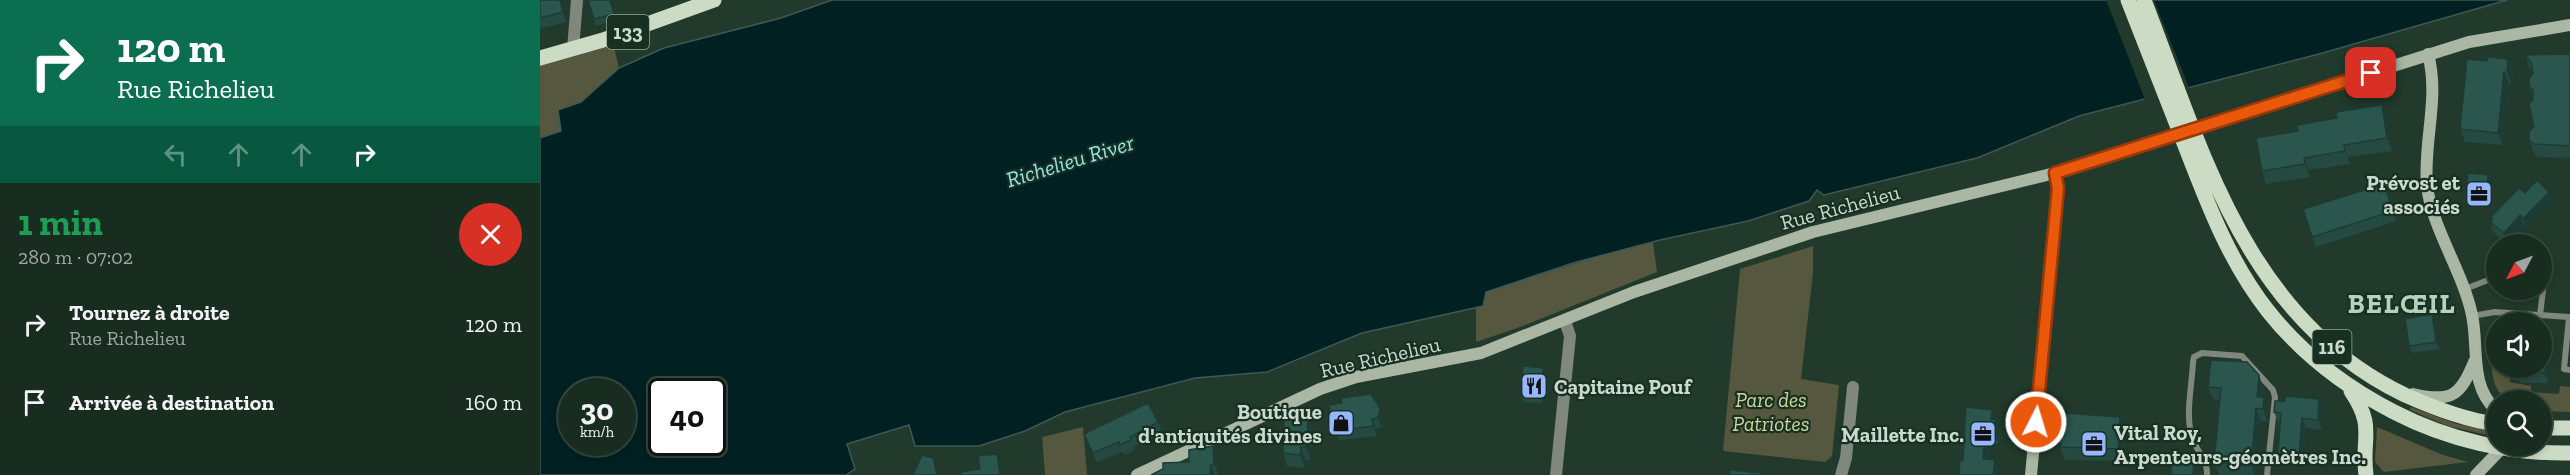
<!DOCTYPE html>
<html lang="fr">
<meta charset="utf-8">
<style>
:root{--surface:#192c20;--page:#223429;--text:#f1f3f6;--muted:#9fa7a5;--line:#37483e}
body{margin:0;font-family:"Zilla Slab",serif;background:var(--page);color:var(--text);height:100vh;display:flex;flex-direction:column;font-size:22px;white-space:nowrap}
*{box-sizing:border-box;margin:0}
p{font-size:20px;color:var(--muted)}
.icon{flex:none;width:33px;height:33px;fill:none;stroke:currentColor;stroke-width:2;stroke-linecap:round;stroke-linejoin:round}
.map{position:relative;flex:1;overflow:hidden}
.panel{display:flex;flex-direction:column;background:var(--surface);width:540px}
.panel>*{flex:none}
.top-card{background:#0b6e4f;color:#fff;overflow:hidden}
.needle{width:39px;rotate:229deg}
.buttons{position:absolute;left:1946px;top:234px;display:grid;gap:12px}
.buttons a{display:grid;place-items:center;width:66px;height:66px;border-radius:50%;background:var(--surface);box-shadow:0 3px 9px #0003,0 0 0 2px var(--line);font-size:30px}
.speed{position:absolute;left:18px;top:378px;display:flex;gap:12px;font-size:30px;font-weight:700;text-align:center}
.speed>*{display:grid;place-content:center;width:78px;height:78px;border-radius:50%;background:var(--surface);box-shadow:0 3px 9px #0003,0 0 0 2px var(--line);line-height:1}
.speed small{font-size:15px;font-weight:400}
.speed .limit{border:3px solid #111;border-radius:9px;background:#fff;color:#111}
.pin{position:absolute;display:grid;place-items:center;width:51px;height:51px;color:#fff;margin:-26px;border-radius:12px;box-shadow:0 3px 9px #0006}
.me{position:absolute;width:66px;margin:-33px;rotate:5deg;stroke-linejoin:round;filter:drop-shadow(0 0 4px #0008)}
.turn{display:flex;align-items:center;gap:21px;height:126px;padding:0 18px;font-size:27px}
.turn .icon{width:78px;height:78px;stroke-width:2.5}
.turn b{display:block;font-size:42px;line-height:51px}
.lanes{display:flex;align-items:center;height:57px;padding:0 18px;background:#0003;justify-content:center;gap:30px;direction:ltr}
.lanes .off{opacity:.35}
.round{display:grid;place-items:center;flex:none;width:63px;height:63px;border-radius:32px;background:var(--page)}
.overview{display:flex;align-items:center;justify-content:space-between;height:102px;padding:0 18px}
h1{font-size:36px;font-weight:800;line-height:45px;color:#1e9e55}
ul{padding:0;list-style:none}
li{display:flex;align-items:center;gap:18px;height:78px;padding:0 18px}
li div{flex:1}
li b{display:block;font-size:22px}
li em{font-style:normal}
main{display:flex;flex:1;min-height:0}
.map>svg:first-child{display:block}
</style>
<main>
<section class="panel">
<div class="top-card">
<div class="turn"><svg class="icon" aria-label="right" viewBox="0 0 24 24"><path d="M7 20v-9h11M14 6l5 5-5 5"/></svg><div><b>120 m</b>Rue Richelieu</div></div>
<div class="lanes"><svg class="icon off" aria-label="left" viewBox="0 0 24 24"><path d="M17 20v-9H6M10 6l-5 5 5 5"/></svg><svg class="icon off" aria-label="ahead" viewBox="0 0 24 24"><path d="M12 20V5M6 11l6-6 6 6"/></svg><svg class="icon off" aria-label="ahead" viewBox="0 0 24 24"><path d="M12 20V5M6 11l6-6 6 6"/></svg><svg class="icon" aria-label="right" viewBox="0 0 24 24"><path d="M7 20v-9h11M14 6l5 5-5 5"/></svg></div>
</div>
<div class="overview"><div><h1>1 min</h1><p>280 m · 07:02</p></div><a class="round" style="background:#d93025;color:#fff"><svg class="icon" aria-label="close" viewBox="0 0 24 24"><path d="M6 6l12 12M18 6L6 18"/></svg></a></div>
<ul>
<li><svg class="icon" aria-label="right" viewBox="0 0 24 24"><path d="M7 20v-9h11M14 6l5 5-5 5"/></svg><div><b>Tournez à droite</b><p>Rue Richelieu</p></div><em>120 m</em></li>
<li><svg class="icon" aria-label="arrive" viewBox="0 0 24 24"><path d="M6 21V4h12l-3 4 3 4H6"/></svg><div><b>Arrivée à destination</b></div><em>160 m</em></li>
</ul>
</section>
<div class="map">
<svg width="2030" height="475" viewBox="0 0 2030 475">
<rect width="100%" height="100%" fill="#213a2b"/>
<path fill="#55583e" d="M73,43L79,68L41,102L18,110L21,131L0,138V64Z
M1113,242L1117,272L983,326L936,342V308L943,306L945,292L1068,253Z
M1273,246V273L1261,379L1299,385L1292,456L1285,462L1183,451L1200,269Z
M1952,335H1956V368H1971L1970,382L1991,386V392L2019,394L2020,386L2030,387V412L2001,411V400H1966C1946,382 1953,359 1952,335Z
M1871,407L1917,424L1956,432V437L1908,426L1870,410Z
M543,427L547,475H505L502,437Z
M1837,427L1903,455L1928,462L1844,472L1835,462Z"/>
<path fill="#002022" stroke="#3d5856" stroke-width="1.5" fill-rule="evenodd" d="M292,0H1967L1779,54L1539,116L1437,158L1284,195L1277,190L1269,201L1208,221L1120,240L1033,263L946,292L943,306L822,333L727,372L655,378L525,412L485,431L439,446H375L369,425L307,444L315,469L306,475H0V138L21,131L18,110L41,102L79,68L124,48L241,18ZM32,392H82V442H32ZM122,392H172V442H122Z"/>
<path fill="#213a2b" d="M1566,0H1614L1650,90L1606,102Z"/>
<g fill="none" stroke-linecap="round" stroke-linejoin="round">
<path stroke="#80877c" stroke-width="6" d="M1925,289L1956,277
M2000,315L2005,274H2001
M1932,316L1955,312L2029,317L2024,369L2030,370
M1667,475C1668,460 1656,451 1652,437C1645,415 1652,385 1653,362L1654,357L1662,353L1702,356L1733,390L1735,397L1727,475"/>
<path stroke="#80877c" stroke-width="12" d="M33,49L37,0
M1016,475L1030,336L1025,321
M1301,475L1306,458L1313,387"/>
<path stroke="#abb7a5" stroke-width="12" d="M1888,54C1900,98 1883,142 1887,186C1892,228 1923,272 1932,315C1939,348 1929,385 1956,410
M1873,394C1912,403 1920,396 1935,360
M597,475L780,389L816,377L941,353L1094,292L1273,232L1515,173L1929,42L2030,25
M1491,475L1518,188L1515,173
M1936,475L1962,448"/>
<path stroke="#ccdbc4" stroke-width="15" d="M1588,0C1607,49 1627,99 1646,148C1668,205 1690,263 1728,311C1762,354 1805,387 1854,412C1908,440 1970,454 2030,453
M1604,0C1663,152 1705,318 1865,395C1894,408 1925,420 1956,424
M0,58L63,40L174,0
M1811,391C1836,428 1821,437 1826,475
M2001,428H2030"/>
</g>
<path fill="#254a42" d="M0,0H21L26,22L0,29Z
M48,0H70L76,20L56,26Z
M2030,54V158L1998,157L1994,153L1989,140L1994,127L1993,98L1989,86L1993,74V72L1989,67L1985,55Z
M1968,59L1973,72L1972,84H1969L1963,145L1925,142L1920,129L1947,61Z
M1842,105L1846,117L1852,151L1808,157L1810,164L1769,170L1770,177L1726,184L1722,171L1758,131Z
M1948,175L1950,181L1948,206L1929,205L1926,198Z
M1844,184L1856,221L1776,247L1772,237Z
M1985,193L2012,202L1987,228L1984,225L1967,243L1953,232L1950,222L1952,220L1951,217Z
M1894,321L1899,349L1872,353L1869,346Z
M2012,341L2008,383H1980L1979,380L1971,379L1967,370Z
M1003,368L1006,375L1002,403L983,402L981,395Z
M1719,375L1723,388L1722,397L1728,410L1727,421H1720L1715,475H1679L1674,462L1680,400L1673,399L1668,387Z
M1783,409L1782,430L1766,428L1763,465L1741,464L1738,454L1740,422H1738L1734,412Z
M1452,410L1460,431L1459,444H1449L1448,459L1455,460L1459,472L1458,475H1419L1423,461Z
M769,412L774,425L770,460H766L765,468L747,466L743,453L759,421Z
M844,418L842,428L836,429L837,436L799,440L797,434L796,435L792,425Z
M618,422L622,432L594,447L595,450L584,455L582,452L557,462L547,443L544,434Z
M1584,430L1582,461L1525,460L1520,447Z
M673,446L677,456L678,473L675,475H611L649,462Z"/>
<path fill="#1e3c36" d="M20,0H21L26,22L23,12Z
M1968,59L1973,72L1972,84L1967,72Z
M1964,72L1969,84L1963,145L1958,133Z
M1842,105L1846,117L1852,151L1847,138Z
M1804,145L1808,157L1810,164L1805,151Z
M1764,158L1769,170L1770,177L1765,164Z
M1948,175L1950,181L1948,206L1946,200Z
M2009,192L2012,202L1987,228L1983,219Z
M1980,215L1984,225L1967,243L1964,233Z
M1892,314L1894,321L1899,349L1896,342Z
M2008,331L2012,341L2008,383L2005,373Z
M1003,368L1006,375L1002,403L1000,397Z
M1719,375L1723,388L1721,409L1717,397Z
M1724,397L1728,410L1727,421L1723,409Z
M1779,399L1783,409L1782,430L1778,420Z
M840,408L844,418L842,428L838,418Z
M1716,408L1720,421L1715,475H1714L1711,465Z
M1452,410L1460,431L1459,444L1451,419Z
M769,412L774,425L770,460L766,447Z
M1580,417L1584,430L1582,461L1578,449Z
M1762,418L1766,428L1763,465L1759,455Z
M832,419L836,429L837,436L833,426Z
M1444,433L1449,444L1447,470L1443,459Z
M673,446L677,456L678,473L674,464Z
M761,447L766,460L765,468L760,455Z
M457,454L460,464L462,475H460Z
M393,458L399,475H397Z
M1654,459L1656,466V475H1653Z
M1455,460L1459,472L1458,475H1453Z
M671,465L675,475H670Z"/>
<path fill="#2b564d" stroke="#1e3c36" stroke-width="1.5" d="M0,0H20L23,12L0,18Z
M48,0H70L74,14L54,19Z
M2030,54V146L1994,144L1989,140V131L1994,127L1989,104L1993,99V90L1989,86V78L1993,74L1992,64L1985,55Z
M1947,57L1968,59L1967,72H1964L1958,133L1920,129L1927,59L1947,61Z
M1842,105L1847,138L1804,145L1805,151L1764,158L1765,164L1722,171L1716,138L1758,131L1757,125L1797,118L1796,112Z
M1928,173L1948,175L1946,200L1926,198Z
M1997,180L2009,192L1983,219L1980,215L1964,233L1950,222L1953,219L1951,217L1979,188L1985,193Z
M1844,184L1853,211L1772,237L1763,209Z
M1892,314L1896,342L1869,346L1865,319Z
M2001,330L2008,331L2005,373H1977V371L1967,370V368H2001Z
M1671,360L1707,362L1719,375L1717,397H1724L1723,409L1716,408L1711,465L1674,462L1681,388L1668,387Z
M983,366L1003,368L1000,397L981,395Z
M831,394L840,408L838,418L832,419L833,426L796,431L795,424L792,425L789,405L802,403L801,398Z
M1745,396L1779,399L1778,420L1762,418L1759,455L1738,454L1741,413L1734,412L1735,401H1745Z
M608,403L618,422L590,437L591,440L580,445L579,442L553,453L544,434Z
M1426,407L1452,410L1451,419L1455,420V433H1444L1443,459L1455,460L1453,475H1419L1420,461H1423Z
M769,412L766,447H761L760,455L743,453L744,419L755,418L759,421Z
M1523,413L1580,417L1578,449L1520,447Z
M673,446L674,464L671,465L670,475H611L623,469V463L649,462V450Z
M457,454L460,475H421V472L440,469L438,456Z
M382,455L393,458L397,475H373Z
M1632,459H1654L1653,475H1631Z
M1190,470L1221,473V475H1190Z"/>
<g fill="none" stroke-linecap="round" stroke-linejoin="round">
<defs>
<path id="route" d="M1496,422L1518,188L1515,173L1831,73"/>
</defs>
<use href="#route" stroke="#983908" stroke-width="15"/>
<use href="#route" stroke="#ea580c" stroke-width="10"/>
</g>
<defs>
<symbol id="office-square" viewBox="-11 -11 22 22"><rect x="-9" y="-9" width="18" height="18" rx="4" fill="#94b7fd" stroke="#173022"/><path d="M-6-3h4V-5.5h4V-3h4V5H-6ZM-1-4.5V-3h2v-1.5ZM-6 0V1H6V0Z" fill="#111"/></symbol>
<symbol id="restaurant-square" viewBox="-11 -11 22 22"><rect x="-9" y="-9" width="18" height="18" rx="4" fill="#94b7fd" stroke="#173022"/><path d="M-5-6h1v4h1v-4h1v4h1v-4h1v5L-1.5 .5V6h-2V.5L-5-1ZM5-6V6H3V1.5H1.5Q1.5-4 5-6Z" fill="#111"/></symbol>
<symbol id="shop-square" viewBox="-11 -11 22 22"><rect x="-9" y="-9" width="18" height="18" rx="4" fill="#94b7fd" stroke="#173022"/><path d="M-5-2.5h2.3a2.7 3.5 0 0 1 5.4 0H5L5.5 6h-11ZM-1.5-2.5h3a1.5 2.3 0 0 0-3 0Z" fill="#111"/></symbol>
</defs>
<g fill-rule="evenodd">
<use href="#office-square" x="1924" y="179" width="30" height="30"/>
<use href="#restaurant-square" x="979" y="371" width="30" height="30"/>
<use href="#shop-square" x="786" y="408" width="30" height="30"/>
<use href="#office-square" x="1428" y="419" width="30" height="30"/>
<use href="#office-square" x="1539" y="429" width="30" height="30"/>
</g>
<g text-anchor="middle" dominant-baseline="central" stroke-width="4.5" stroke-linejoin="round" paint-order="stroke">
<g fill="#173022" stroke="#94a69b" stroke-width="1.5">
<rect x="67" y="15" width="42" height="34" rx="4.5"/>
<rect x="1772.5" y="330" width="39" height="34" rx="4.5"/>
</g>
<g font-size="20" font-weight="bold" fill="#cad9cf">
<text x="88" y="32">133</text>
<text x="1792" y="347">116</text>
</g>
<g font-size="21" font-weight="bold" fill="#cad9cf" stroke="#173022" text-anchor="end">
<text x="1920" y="182">Prévost et<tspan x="1920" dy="24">associés</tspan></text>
<text x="1014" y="386" text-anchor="start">Capitaine Pouf</text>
<text x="782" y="411">Boutique<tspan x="782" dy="24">d'antiquités divines</tspan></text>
<text x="1574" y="432" text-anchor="start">Vital Roy,<tspan x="1574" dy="24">Arpenteurs-géomètres Inc.</tspan></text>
<text x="1424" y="434">Maillette Inc.</text>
</g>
<g font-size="21" fill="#cad9cf" stroke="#173022">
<text transform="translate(1300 207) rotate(-15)">Rue Richelieu</text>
<text transform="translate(840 357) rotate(-13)">Rue Richelieu</text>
</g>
<g font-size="21" font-style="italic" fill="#ced699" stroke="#173022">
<text x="1231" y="399">Parc des<tspan x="1231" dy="24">Patriotes</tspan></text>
</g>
<g font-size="22" font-style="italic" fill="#90e3e7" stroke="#173022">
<text transform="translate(530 161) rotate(-17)">Richelieu River</text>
</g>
<g font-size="27" font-weight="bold" letter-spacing="1.5" fill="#b5d2bf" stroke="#173022">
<text x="1862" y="304">BELŒIL</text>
</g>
</g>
</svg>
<div class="buttons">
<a><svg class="needle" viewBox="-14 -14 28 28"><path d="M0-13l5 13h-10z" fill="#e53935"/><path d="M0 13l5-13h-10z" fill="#9fa7a5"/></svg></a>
<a><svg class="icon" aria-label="sound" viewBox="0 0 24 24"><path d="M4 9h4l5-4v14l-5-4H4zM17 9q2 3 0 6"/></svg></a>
<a><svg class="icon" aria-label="search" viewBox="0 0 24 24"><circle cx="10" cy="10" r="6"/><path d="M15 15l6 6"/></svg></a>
</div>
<div class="speed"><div>30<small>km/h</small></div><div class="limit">40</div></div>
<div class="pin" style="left:1831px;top:73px;background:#d93025"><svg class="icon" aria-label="arrive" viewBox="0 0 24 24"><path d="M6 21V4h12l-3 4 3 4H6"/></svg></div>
<svg class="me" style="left:1496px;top:422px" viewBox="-20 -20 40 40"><circle r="17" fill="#ea580c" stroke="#fff" stroke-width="3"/><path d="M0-11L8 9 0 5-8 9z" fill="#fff"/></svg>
</div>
</main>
